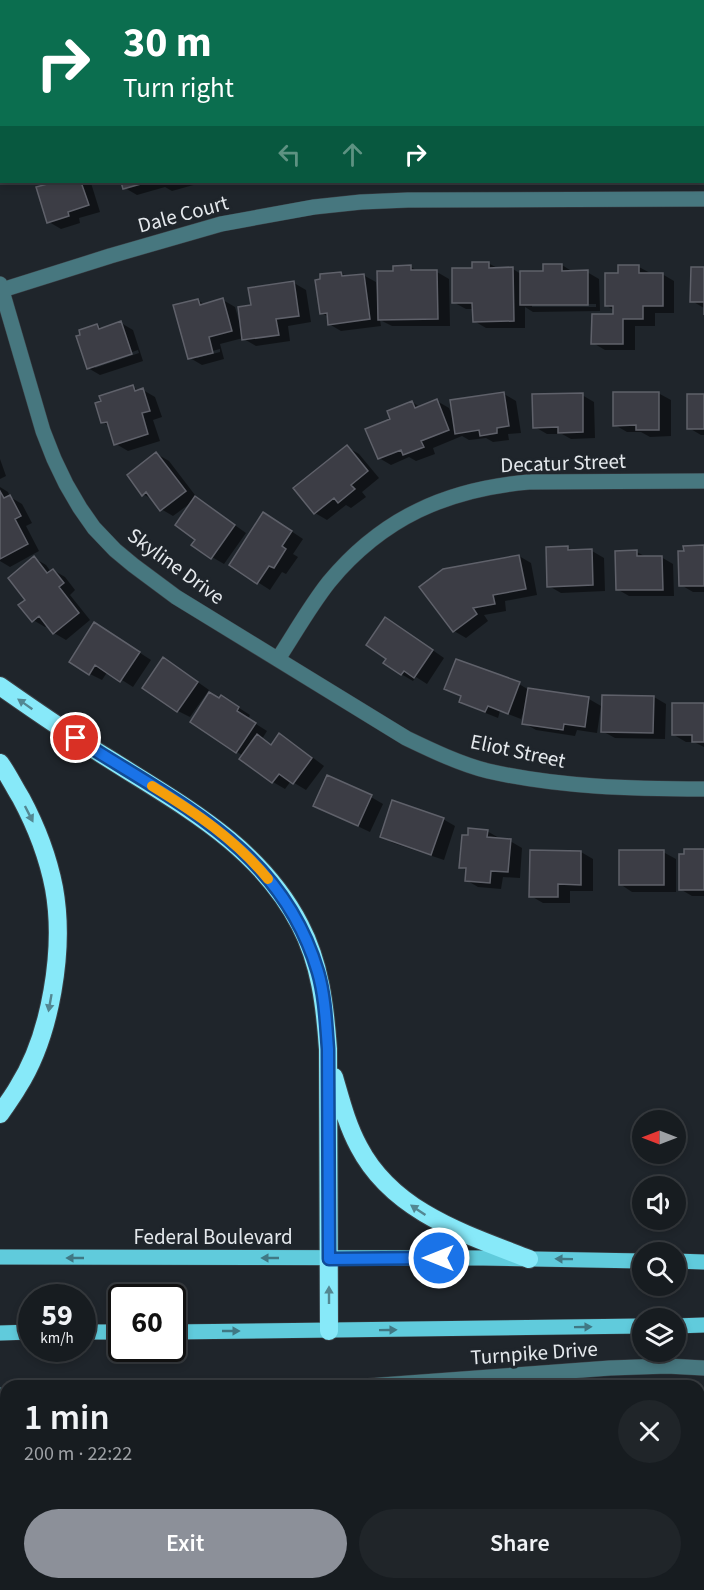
<!DOCTYPE html>
<meta charset="utf-8">
<style>
:root{--surface:#171c20;--page:#202529;--text:#f1f3f6;--muted:#9ea1a5;--line:#363a3e;--accent:#8c9099}
body{margin:0;font-family:"Source Sans 3",sans-serif;background:var(--page);color:var(--text);height:100vh;display:flex;flex-direction:column;font-size:22px;white-space:nowrap}
*{box-sizing:border-box;margin:0}
p{font-size:20px;color:var(--muted)}
.icon{flex:none;width:33px;height:33px;fill:none;stroke:currentColor;stroke-width:2;stroke-linecap:round;stroke-linejoin:round}
.map{position:relative;flex:1;overflow:hidden}
.panel{position:absolute;left:0px;top:1380px;width:705px;height:210px;display:flex;flex-direction:column;background:var(--surface);border-radius:18px 18px 0 0;box-shadow:0 3px 9px #0003,0 0 0 2px var(--line)}
.panel>*{flex:none}
.banner{position:absolute;left:0px;top:0px;width:705px;height:183px;box-shadow:0 3px 9px #0003,0 0 0 2px var(--line);background:#0b6e4f;color:#fff;overflow:hidden}
.needle{width:39px;rotate:270deg}
.controls{position:absolute;left:632px;top:1110px;display:grid;gap:12px}
.controls a{display:grid;place-items:center;width:54px;height:54px;border-radius:50%;background:var(--surface);box-shadow:0 3px 9px #0003,0 0 0 2px var(--line);font-size:30px}
.speed{position:absolute;left:18px;top:1284px;display:flex;gap:12px;font-size:30px;font-weight:700;text-align:center}
.speed>*{display:grid;place-content:center;width:78px;height:78px;border-radius:50%;background:var(--surface);box-shadow:0 3px 9px #0003,0 0 0 2px var(--line);line-height:1}
.speed small{font-size:15px;font-weight:400}
.speed .limit{border:3px solid #111;border-radius:9px;background:#fff;color:#111}
.pin{position:absolute;display:grid;place-items:center;width:51px;height:51px;color:#fff;margin:-26px;border:3px solid #fff;border-radius:50%;box-shadow:0 2px 6px #0007}
.me{position:absolute;width:66px;margin:-33px;rotate:270deg;stroke-linejoin:round;filter:drop-shadow(0 0 4px #0008)}
.turn{display:flex;align-items:center;gap:21px;height:126px;padding:0 24px;font-size:27px}
.turn .icon{width:78px;height:78px;stroke-width:2.5}
.turn b{display:block;font-size:42px;line-height:51px}
.lanes{display:flex;align-items:center;height:57px;padding:0 24px;background:#0003;justify-content:center;gap:30px;direction:ltr}
.lanes .off{opacity:.35}
.round{display:grid;place-items:center;flex:none;width:63px;height:63px;border-radius:32px;background:var(--page)}
.summary{display:flex;align-items:center;justify-content:space-between;height:102px;padding:0 24px}
h1{font-size:36px;font-weight:600;line-height:45px}
.button{display:flex;gap:12px;margin-top:auto;padding:12px 24px}
.button a{flex:1;height:69px;border-radius:36px;background:var(--accent);color:#fff;font-size:24px;font-weight:600;line-height:69px;text-align:center}
.button a+a{background:var(--page);color:var(--text)}
.map>svg:first-child{display:block}
</style>
<div class="map">
<svg width="704" height="1590" viewBox="0 0 704 1590">
<rect width="100%" height="100%" fill="#1f252b"/>
<path fill="#0007" fill-rule="evenodd" d="M59,0H104V2H59Z
M141,0H184V2H141Z
M226,0H283V2H226Z
M302,0H450V2H302Z
M60,182L91,183L100,212L79,218L80,223L61,229L49,222L38,188Z
M123,182H204L172,191L165,187L137,195L125,188Z
M488,263L499,269H513L521,274L545,272L562,265L573,272H587L599,279L600,311L533,312L525,307V328H486L474,321V309H466L453,302L474,269ZM532,304H596V307H532Z
M411,267L419,272H437L449,279L450,326H392L380,320L381,326L341,331L329,324V317L321,313L341,273L348,277L363,275L376,282L377,294H379L395,272Z
M639,267L652,274H662L674,281V313H655V326H635V350H605L593,343L614,316V310L607,306L619,274Z
M704,269V308L692,301Z
M294,283L306,290L311,322L288,326L290,341L256,346L244,339L243,338L220,344L224,359L202,365L190,358L198,300L205,305L223,300L235,307L239,321L241,320L253,307ZM220,349V352L197,358V355Z
M121,323L133,330L143,361L100,375L88,368L97,325L103,329ZM138,350L139,353L95,368V365Z
M133,387L140,391L143,390L155,397L162,417L153,420L160,441L128,451L116,444L110,427L103,422V402Z
M658,393L671,400V436L650,437L641,432H627L615,425Z
M504,394L516,401L521,433L508,434L509,440L493,442L486,438L469,440L462,436L433,448L435,454L416,461L409,457L391,465L379,458L392,419L412,402L421,408L437,401L449,408L453,418Z
M582,395L594,402L595,438L571,439L562,434H547L535,427Z
M704,395V435H701L689,428Z
M347,447L359,454L379,478L362,492L366,497L351,508L346,505L327,520L315,513Z
M157,454L169,461L198,499L246,533L224,564L212,557L197,539L192,502L173,516L161,509L155,501L143,494Z
M0,459L6,476L0,479Z
M0,487L8,492L10,497L22,504L32,523L26,526L39,551L10,567L0,561Z
M276,521L303,539L293,554L298,557L286,574L282,572L270,590L231,565Z
M567,547L575,552L592,551L604,558L605,591L561,593L549,586Z
M704,547V592H693L681,585Z
M637,552L646,557H661L673,564L674,596H629L617,589Z
M519,556L531,563L537,595L505,601L506,611L484,615L488,621L466,638L454,631L421,587Z
M34,558L46,565L51,572L53,570L65,577L75,590L70,595L90,620L66,640L54,633L48,625L45,627L33,620L27,600Z
M398,626L444,658L427,684L416,677L413,681L401,674Z
M106,631L151,660L133,687L108,671L102,680L90,674Z
M175,666L209,690L190,717L178,711Z
M519,684L529,690L589,699L601,706L597,733L577,730L575,736L536,730L524,723L525,708L521,719L500,711L498,718L473,708L461,701L462,697L446,689Z
M222,697L250,715L248,719L267,731L262,739L272,745L280,735L292,742L324,766L306,790L291,781L285,789L273,782L241,758L243,756L237,752L219,700Z
M654,697L666,704L665,739L615,738L602,731Z
M704,704V747L694,742H686L674,735Z
M371,797L383,804L370,832L327,812Z
M443,819L455,826L444,860L393,843L381,836Z
M487,831L499,838L510,841L522,848L520,878L503,877L501,889L478,887L466,880L467,871L461,867Z
M704,851V896H692L680,889Z
M581,852L593,859V891H570V903H543L531,896Z
M663,852L676,859V892H632L620,884Z
M0,1549H6V1584H33V1590H0Z"/>
<path fill="#3c3d45" stroke="#5f616a" stroke-width="1.5" d="M225,0H271V2H225Z
M300,0H357V2H300Z
M363,0H438V2H363Z
M459,0H514V2H459Z
M532,0H589V2H532Z
M612,0H664V2H612Z
M683,0H704V59V2H683Z
M55,182H81L89,205L68,212L69,216L47,223L36,187Z
M121,182H148L123,189Z
M472,262H489V268L513,267L514,321L473,322L472,303H452V268H472Z
M543,264H562V271L588,270V305H520V271H543Z
M411,265V270H437L438,319L378,320L377,271H393V266Z
M618,265H639V273H663V306H643V319H623V344H591L592,314H613V306H605V273H618Z
M691,267H704V315V302H690Z
M341,272L342,276L364,274L370,319L328,325L327,313L320,314L315,280L320,279V274Z
M294,281L299,316L276,319L279,335L242,340L238,307L251,305L248,288Z
M223,298L232,331L209,337L213,353L188,359L173,305L198,299L200,305Z
M121,321L132,354L87,369L76,336L80,335L79,330L97,324L99,329Z
M133,385L135,391L143,388L150,411L142,413L148,434L114,445L107,422L101,423L95,403L101,401L99,396Z
M504,392L509,426L497,428V433L480,436L479,430L455,434L450,400Z
M613,392H659V430H636V425L613,426Z
M583,393V432L558,433V427L533,428L532,394Z
M687,394H704V429H687Z
M437,399L449,430L421,441L424,447L403,455L401,450L378,459L365,429L390,419L387,411L412,401L415,408Z
M347,445L368,471L351,485L355,489L338,503L334,498L314,514L293,488Z
M156,452L186,491L160,511L146,492L142,496L127,475Z
M0,491L4,498L10,495L21,516L15,519L28,544L0,559Z
M195,496L235,525L211,559L191,545L195,540L175,525Z
M263,512L292,531L282,546L286,549L274,568L269,566L257,584L229,565Z
M704,545V586H679L678,551H684L683,546Z
M568,546V550L592,549L593,585L547,587L546,547Z
M637,550V556H662L663,590H616L615,551Z
M519,555L526,589L493,595L495,604L473,608L477,614L453,632L419,587L443,569Z
M34,556L47,573L53,569L64,583L59,587L79,613L53,634L39,616L32,622L18,605L25,600L8,578Z
M385,617L433,650L414,678L404,671L401,675L383,663L386,659L366,645Z
M94,622L140,652L120,682L95,665L89,675L69,662Z
M163,657L198,682L177,712L142,688Z
M456,659L520,682L508,714L488,706L485,712L459,702L461,696L444,689Z
M528,688L589,697L585,727L564,724L563,730L522,724Z
M209,692L219,698L221,695L239,707L237,711L256,723L236,753L190,722Z
M602,695L654,696L653,733L601,732Z
M672,703H704V742H692V735H672Z
M279,733L312,758L293,784L279,774L272,783L239,759L257,734L271,745Z
M327,775L372,795L358,826L313,806Z
M392,800L444,818L431,855L380,837Z
M468,828L488,830L487,837L511,839L508,872L491,871L490,883L465,881L466,868H459L462,835H468Z
M684,849H704V890H679V854H684Z
M530,850L581,851V885L558,884V897H529Z
M619,850H664V885H619Z
M0,1547H6V1584H22V1590H0Z"/>
<g fill="none" stroke-linecap="round" stroke-linejoin="round">
<defs>
<path id="minor" d="M0,284L43,431L54,459L66,484L80,508L94,528L115,550L133,565L176,597L406,738C431,750 460,764 488,771C558,787 632,789 704,789
M2,290L110,256L221,224L314,207L361,202L408,200L704,199
M278,659C295,633 310,606 329,582C382,518 447,489 529,482L704,481
M368,1386L610,1368L667,1366L704,1368
M0,1395H6"/>
<path id="major" d="M0,1257L483,1258L642,1261
M675,1261L704,1262
M675,1326L704,1325
M82,1332H122
M172,1332L642,1326
M0,1333L32,1332"/>
<path id="highway" d="M0,686C37,712 75,738 114,762C185,807 260,847 300,925C320,963 325,1006 328,1049L329,1331
M0,763C8,774 14,787 21,798C36,826 48,857 54,888C65,949 51,1035 18,1087C13,1096 6,1105 0,1114
M334,1077C341,1101 347,1125 359,1147C393,1212 465,1234 529,1259"/>
</defs>
<use href="#minor" stroke="#3b4046" stroke-width="16"/>
<use href="#major" stroke="#3b4046" stroke-width="16"/>
<use href="#highway" stroke="#3b4046" stroke-width="20"/>
<use href="#minor" stroke="#47777f" stroke-width="15"/>
<use href="#major" stroke="#60cbdc" stroke-width="15"/>
<use href="#highway" stroke="#87e9f9" stroke-width="18"/>
</g>
<defs><path id="oneway-solid" d="M-6-.8H1V-3.2L6.5 0L1 3.2V.8H-6Z" transform="scale(1.5)"/></defs>
<g fill="#538792">
<use href="#oneway-solid" transform="translate(25 704) rotate(-145)"/>
<use href="#oneway-solid" transform="translate(29 814) rotate(63)"/>
<use href="#oneway-solid" transform="translate(50 1003) rotate(100)"/>
<use href="#oneway-solid" transform="translate(418 1210) rotate(-146)"/>
<use href="#oneway-solid" transform="translate(329 1295) rotate(-90)"/>
</g>
<g fill="#407884">
<use href="#oneway-solid" transform="translate(75 1258) rotate(-180)"/>
<use href="#oneway-solid" transform="translate(270 1258) rotate(-180)"/>
<use href="#oneway-solid" transform="translate(564 1259) rotate(-179)"/>
<use href="#oneway-solid" transform="translate(583 1327) rotate(-1)"/>
<use href="#oneway-solid" transform="translate(388 1330) rotate(-1)"/>
<use href="#oneway-solid" transform="translate(231 1331)"/>
</g>
<g fill="none" stroke-linecap="round" stroke-linejoin="round">
<defs>
<path id="route" d="M76,738C176,803 281,847 318,972C325,996 326,1023 328,1049L329,1259L439,1258"/>
</defs>
<use href="#route" stroke="#114b97" stroke-width="15"/>
<use href="#route" stroke="#1a73e8" stroke-width="10"/>
<path stroke="#f59e0b" stroke-width="10" d="M152,786C196,813 235,839 268,879"/>
</g>
<g text-anchor="middle" dominant-baseline="central" stroke-width="6" stroke-linejoin="round" paint-order="stroke">
<g font-size="21" fill="#e4e8ec" stroke="#1f252b">
<text transform="translate(183 214) rotate(-15)">Dale Court</text>
<text transform="translate(563 463) rotate(-2)">Decatur Street</text>
<text transform="translate(176 566) rotate(36)">Skyline Drive</text>
<text transform="translate(518 751) rotate(12)">Eliot Street</text>
<text x="213" y="1237">Federal Boulevard</text>
<text transform="translate(534 1353) rotate(-4)">Turnpike Drive</text>
</g>
</g>
</svg>
<div class="controls">
<a><svg class="needle" viewBox="-14 -14 28 28"><path d="M0-13l5 13h-10z" fill="#e53935"/><path d="M0 13l5-13h-10z" fill="#9ea1a5"/></svg></a>
<a><svg class="icon" aria-label="sound" viewBox="0 0 24 24"><path d="M4 9h4l5-4v14l-5-4H4zM17 9q2 3 0 6"/></svg></a>
<a><svg class="icon" aria-label="search" viewBox="0 0 24 24"><circle cx="10" cy="10" r="6"/><path d="M15 15l6 6"/></svg></a>
<a><svg class="icon" aria-label="layers" viewBox="0 0 24 24"><path d="M12 4l9 5-9 5-9-5zM3 14l9 5 9-5"/></svg></a>
</div>
<div class="speed"><div>59<small>km/h</small></div><div class="limit">60</div></div>
<div class="pin" style="left:76px;top:738px;background:#d93025"><svg class="icon" aria-label="arrive" viewBox="0 0 24 24"><path d="M6 21V4h12l-3 4 3 4H6"/></svg></div>
<svg class="me" style="left:439px;top:1258px" viewBox="-20 -20 40 40"><circle r="17" fill="#1a73e8" stroke="#fff" stroke-width="3"/><path d="M0-11L8 9 0 5-8 9z" fill="#fff"/></svg>
<div class="banner">
<div class="turn"><svg class="icon" aria-label="right" viewBox="0 0 24 24"><path d="M7 20v-9h11M14 6l5 5-5 5"/></svg><div><b>30 m</b>Turn right</div></div>
<div class="lanes"><svg class="icon off" aria-label="left" viewBox="0 0 24 24"><path d="M17 20v-9H6M10 6l-5 5 5 5"/></svg><svg class="icon off" aria-label="ahead" viewBox="0 0 24 24"><path d="M12 20V5M6 11l6-6 6 6"/></svg><svg class="icon" aria-label="right" viewBox="0 0 24 24"><path d="M7 20v-9h11M14 6l5 5-5 5"/></svg></div>
</div>
<section class="panel">
<div class="summary"><div><h1>1 min</h1><p>200 m · 22:22</p></div><a class="round"><svg class="icon" aria-label="close" viewBox="0 0 24 24"><path d="M6 6l12 12M18 6L6 18"/></svg></a></div>
<div class="button"><a>Exit</a><a>Share</a></div>
</section>
</div>
